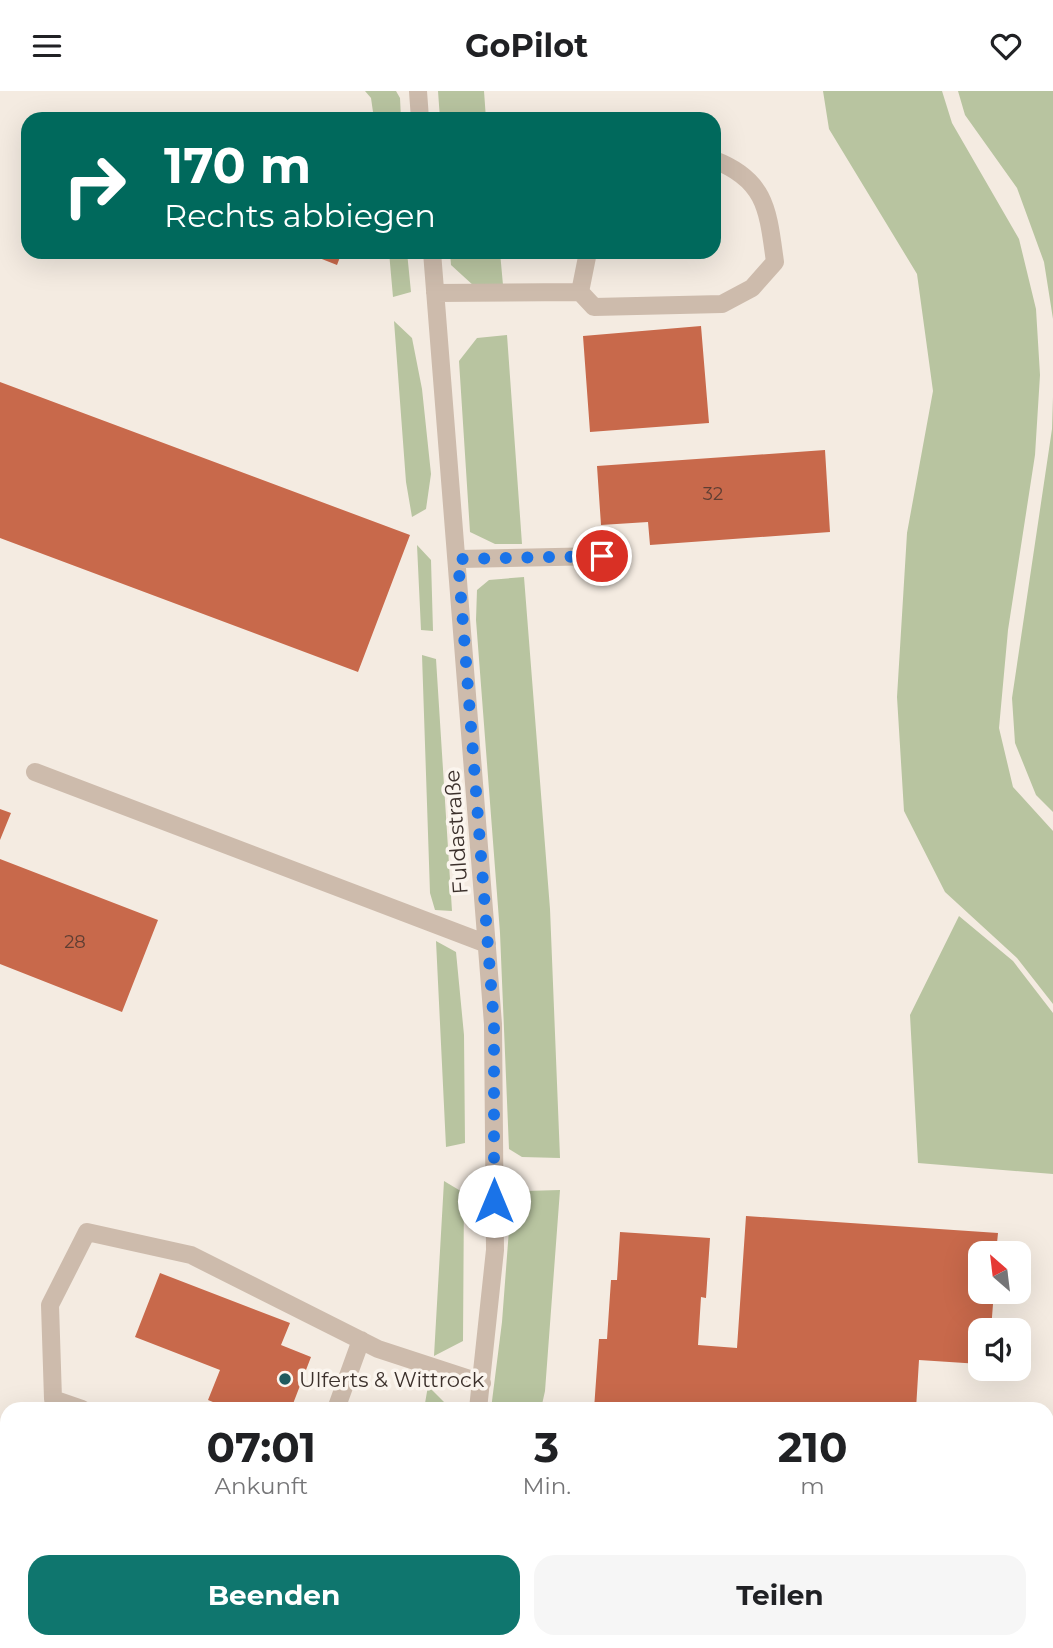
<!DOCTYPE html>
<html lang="de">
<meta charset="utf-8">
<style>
:root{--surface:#fff;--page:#f6f6f6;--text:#202124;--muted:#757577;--accent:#0f766e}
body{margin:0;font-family:Montserrat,sans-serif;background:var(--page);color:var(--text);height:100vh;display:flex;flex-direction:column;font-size:26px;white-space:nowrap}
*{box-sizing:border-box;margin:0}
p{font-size:23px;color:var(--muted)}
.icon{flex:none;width:38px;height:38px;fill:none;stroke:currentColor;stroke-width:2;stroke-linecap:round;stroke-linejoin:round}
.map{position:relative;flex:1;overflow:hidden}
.sheet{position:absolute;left:0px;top:1311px;width:1054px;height:247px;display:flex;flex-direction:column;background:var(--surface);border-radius:21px 21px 0 0;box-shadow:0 7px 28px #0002}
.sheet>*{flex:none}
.guide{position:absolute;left:21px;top:21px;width:700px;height:147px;border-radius:21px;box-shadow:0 7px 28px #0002;background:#00695c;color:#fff;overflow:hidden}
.needle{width:46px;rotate:332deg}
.buttons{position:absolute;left:968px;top:1150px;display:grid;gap:14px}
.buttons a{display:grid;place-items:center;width:63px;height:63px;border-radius:14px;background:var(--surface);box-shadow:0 7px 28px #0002;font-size:35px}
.pin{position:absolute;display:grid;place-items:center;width:60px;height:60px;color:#fff;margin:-30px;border:4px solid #fff;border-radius:50%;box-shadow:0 2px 7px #0007}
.me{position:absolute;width:77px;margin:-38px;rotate:0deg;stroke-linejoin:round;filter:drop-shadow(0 0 5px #0008)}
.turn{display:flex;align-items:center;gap:24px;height:147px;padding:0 28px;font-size:32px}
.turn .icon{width:91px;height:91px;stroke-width:2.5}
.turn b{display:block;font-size:49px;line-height:60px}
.eta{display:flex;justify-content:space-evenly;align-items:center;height:119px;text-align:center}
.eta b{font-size:42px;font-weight:700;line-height:49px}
.action{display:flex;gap:14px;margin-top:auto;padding:14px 28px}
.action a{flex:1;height:80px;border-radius:21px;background:var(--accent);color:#fff;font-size:28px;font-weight:700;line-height:80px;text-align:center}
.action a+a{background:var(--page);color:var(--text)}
header{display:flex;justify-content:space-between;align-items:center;height:91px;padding:0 28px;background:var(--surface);font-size:32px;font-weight:700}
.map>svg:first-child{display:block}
</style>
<header><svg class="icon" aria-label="menu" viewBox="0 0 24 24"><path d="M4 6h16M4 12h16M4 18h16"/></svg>GoPilot<svg class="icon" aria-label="heart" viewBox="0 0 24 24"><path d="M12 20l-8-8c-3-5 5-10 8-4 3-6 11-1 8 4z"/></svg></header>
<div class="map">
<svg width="1053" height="1557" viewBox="0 0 1053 1557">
<rect width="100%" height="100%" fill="#f4ebe1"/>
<path fill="#b8c4a0" d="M365,0H396L400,7L401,28H374L371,7Z
M438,0H484L486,28H440Z
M823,0H942L952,32L1019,148L1036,218L1040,284L1035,364L1008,539L999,637L1013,696L1053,740V913L1017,867L945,801L904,720L897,606L907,442L933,300L917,183L829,38Z
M958,0H1053V228L1044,171L1017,97L965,24Z
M389,161H407L411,201L393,206Z
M450,161H500L503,194L474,195L451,174Z
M394,230L412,247L422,298L431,383L426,418L412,426L406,391Z
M507,244L522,453H495L470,441L459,270L477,247Z
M1053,306V721L1036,704L1015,652L1012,607L1052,338Z
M417,454L431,469L433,540L421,539Z
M524,486L550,818L560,1067L522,1066L509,1058L500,842L476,529L477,499L489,489Z
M422,564L436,568L452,820L435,819L430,802Z
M959,825L1013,870L1053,922V1083L918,1072L910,924Z
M436,850L456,861L464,944L465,1052L446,1056Z
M444,1090L464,1102L463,1250L434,1265Z
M560,1099L545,1300L541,1318H491L502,1231L511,1112L525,1100Z
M428,1295L446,1313L445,1318H424Z
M1053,1399V1557H1020L1021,1551L1046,1550V1430Z
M429,1551V1550L477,1551L474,1557H426Z"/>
<path fill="#c8694b" d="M304,161H342L337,174Z
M701,235L709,332L590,341L583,245Z
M0,291L410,444L358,581L0,447Z
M825,359L830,441L650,454L648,431L601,434L597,375Z
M0,718L11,722L0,749Z
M0,768L158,829L122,921L0,873Z
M746,1125L998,1142L996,1162H980V1200H994L991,1239H980V1273L919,1269L916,1318H594L599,1248H607L611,1189H617L620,1141L710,1147L706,1207L701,1206L698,1254L737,1257Z
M160,1182L290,1232L281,1254L311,1266L291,1318H230L208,1309L220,1279L135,1246Z
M578,1550H900L899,1557H577Z"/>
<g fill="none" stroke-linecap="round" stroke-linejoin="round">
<path stroke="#cdbbac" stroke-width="18" d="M418,0L420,28
M432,161L493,933L495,1159L478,1318
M580,201L588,161
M435,202L580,201L594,216L722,213L752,197L775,171C768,121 767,89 714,69
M458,468L602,465
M35,681L487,853
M82,1318L53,1308L50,1214L87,1141L191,1164L378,1258L482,1292
M336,1318L361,1249
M408,1557L412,1550"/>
</g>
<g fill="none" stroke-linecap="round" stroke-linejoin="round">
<path stroke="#1a73e8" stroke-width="12" stroke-dasharray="0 21.6" d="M494,1110V933L458,468L602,465"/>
</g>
<circle fill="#1f5a5e" stroke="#fbf5ee" stroke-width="2.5" cx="285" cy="1288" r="7"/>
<g text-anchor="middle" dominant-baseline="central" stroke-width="7" stroke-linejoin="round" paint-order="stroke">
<g font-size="18" fill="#5e3e33">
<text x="713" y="403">32</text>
<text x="75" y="851">28</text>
</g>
<g font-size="21" fill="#3b302b" stroke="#fbf5ee">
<text transform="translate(456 741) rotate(-94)">Fuldastraße</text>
</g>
<g font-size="21" fill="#3b302b" stroke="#fbf5ee" text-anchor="start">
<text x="299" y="1288">Ulferts &amp; Wittrock</text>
</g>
</g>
</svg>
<div class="buttons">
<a><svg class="needle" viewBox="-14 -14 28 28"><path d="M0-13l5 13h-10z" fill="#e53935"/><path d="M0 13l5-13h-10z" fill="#757577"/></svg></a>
<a><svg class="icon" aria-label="sound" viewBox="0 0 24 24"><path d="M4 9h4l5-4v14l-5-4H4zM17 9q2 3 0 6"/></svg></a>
</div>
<div class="pin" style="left:602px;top:465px;background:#d93025"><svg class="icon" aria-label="arrive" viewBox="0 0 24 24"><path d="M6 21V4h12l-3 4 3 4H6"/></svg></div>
<svg class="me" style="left:494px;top:1110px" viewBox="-20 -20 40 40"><circle r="19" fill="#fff"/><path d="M0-13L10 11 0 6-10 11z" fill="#1a73e8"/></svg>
<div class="guide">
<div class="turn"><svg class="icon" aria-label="right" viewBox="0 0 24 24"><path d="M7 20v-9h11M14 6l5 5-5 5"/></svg><div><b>170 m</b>Rechts abbiegen</div></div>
</div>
<section class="sheet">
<div class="eta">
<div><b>07:01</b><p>Ankunft</p></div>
<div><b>3</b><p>Min.</p></div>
<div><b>210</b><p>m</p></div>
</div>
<div class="action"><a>Beenden</a><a>Teilen</a></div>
</section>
</div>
